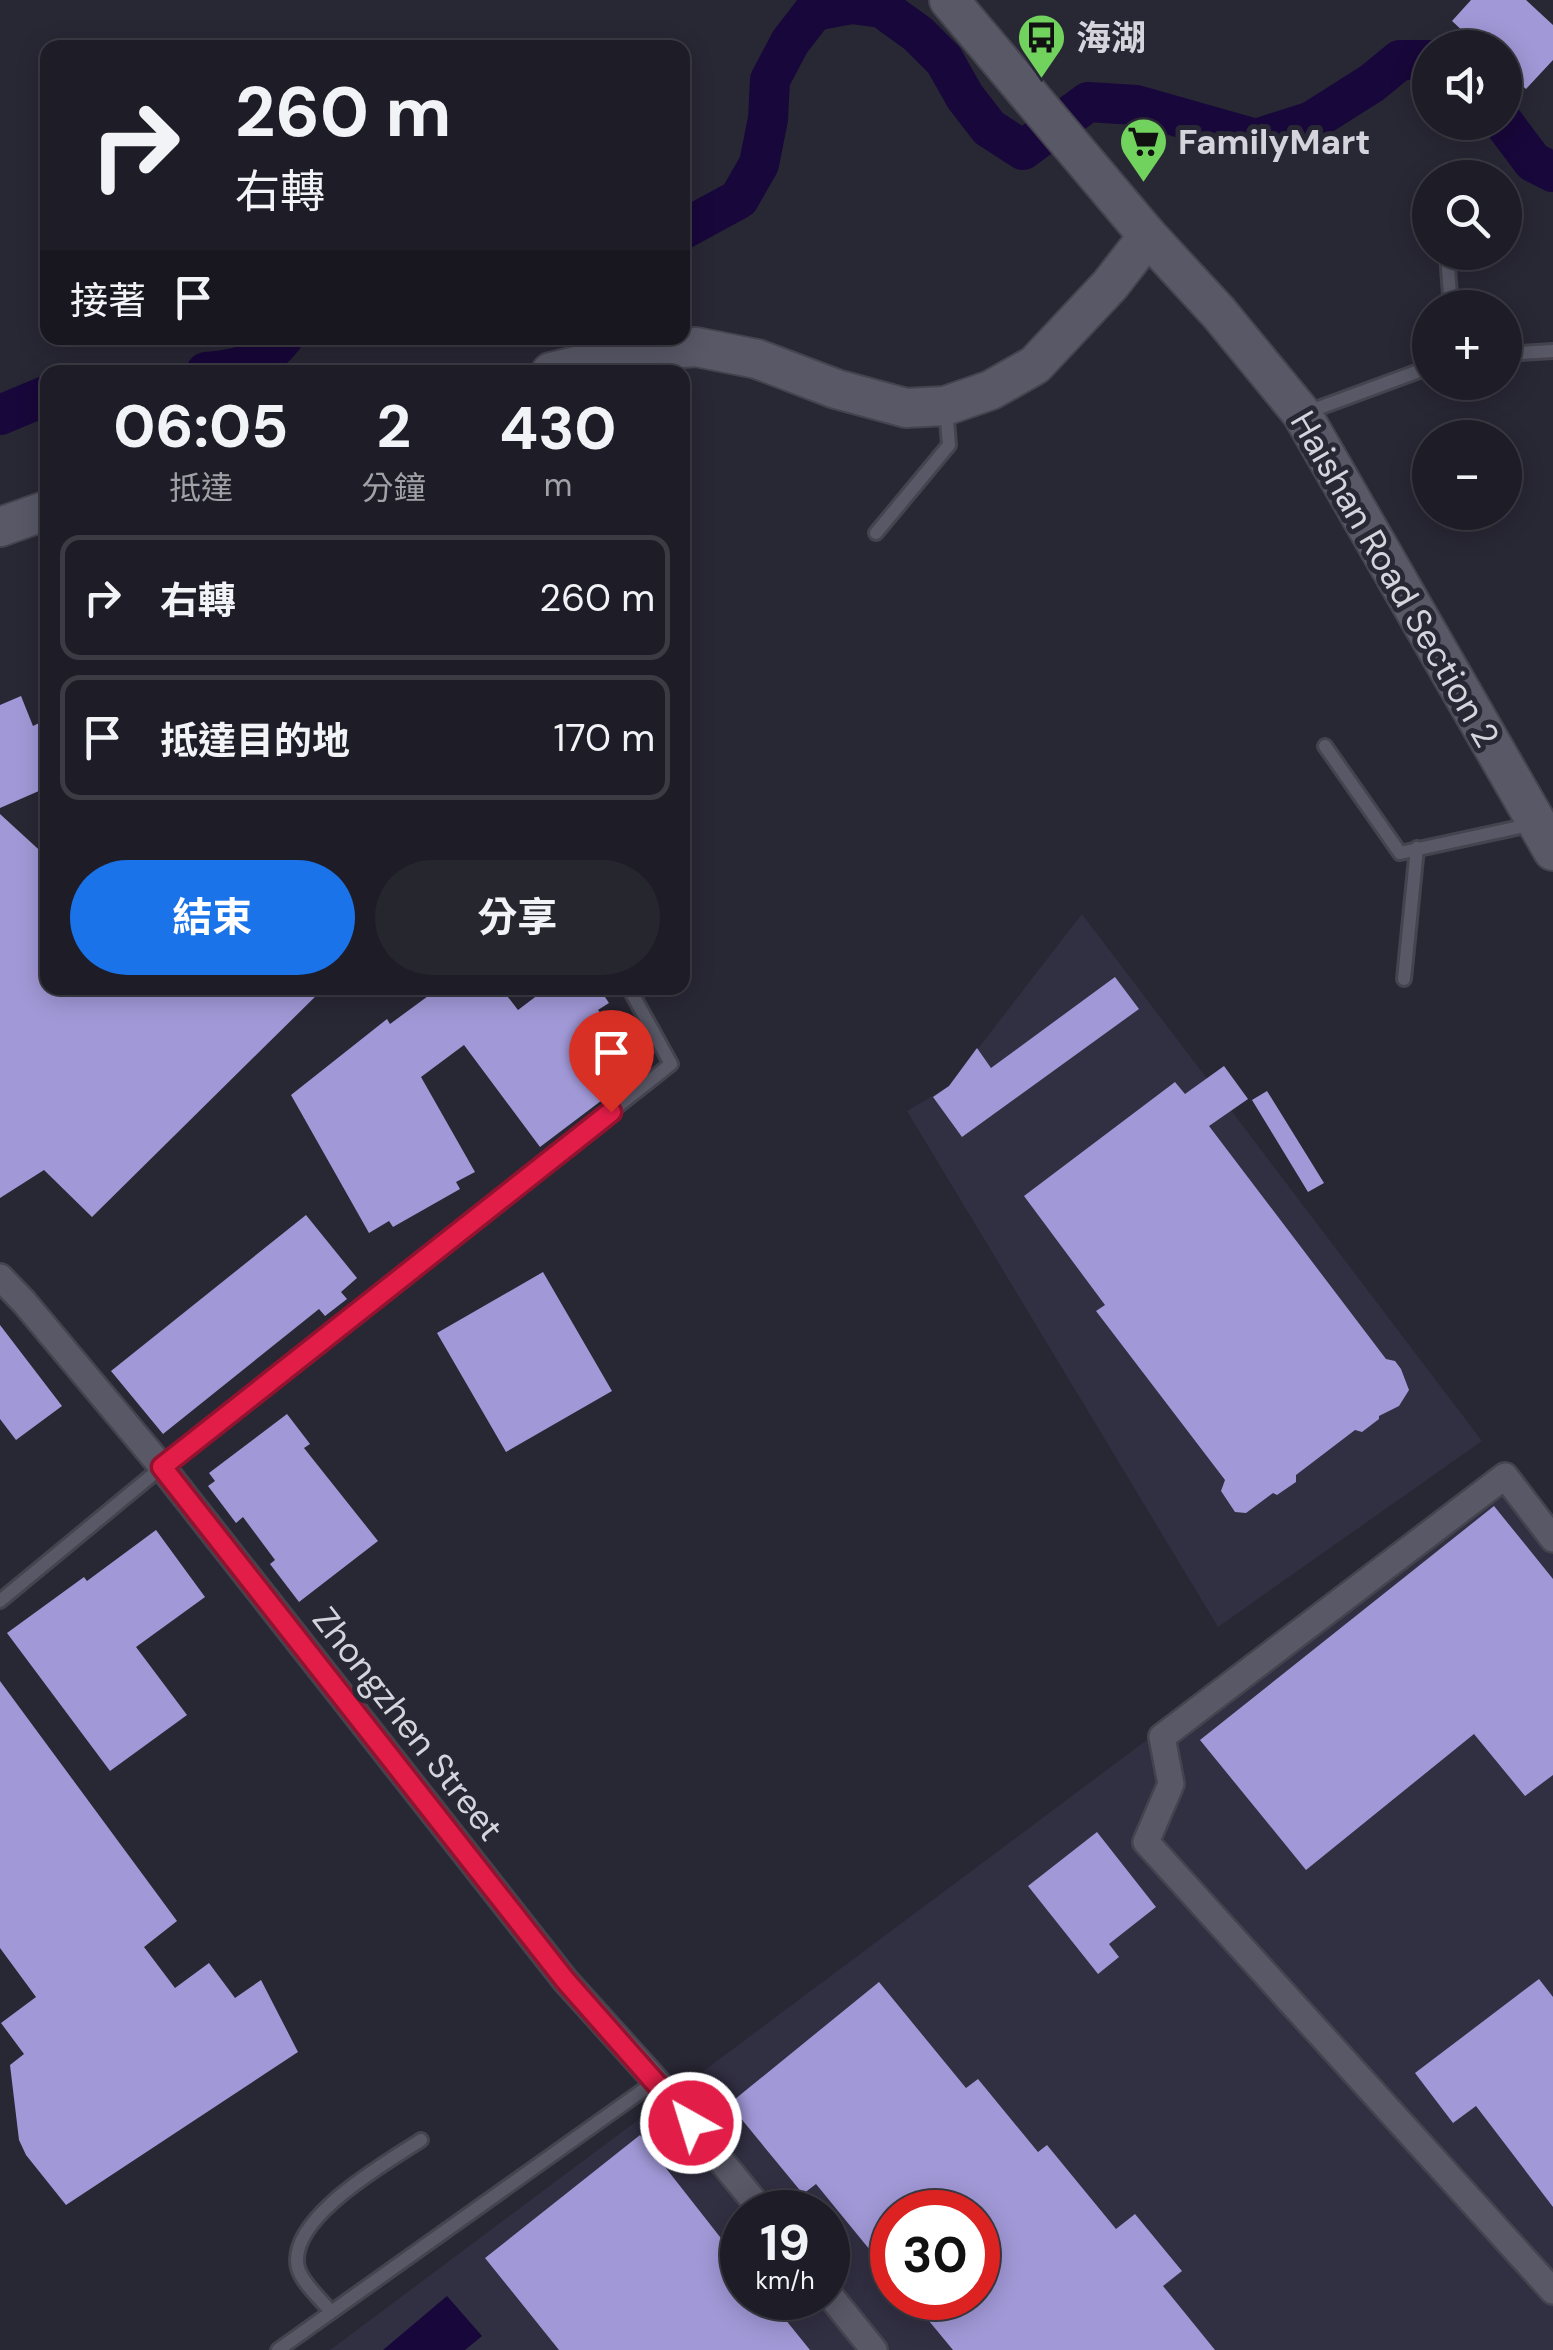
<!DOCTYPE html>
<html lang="zh-TW">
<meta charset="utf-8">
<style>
:root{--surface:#1e1d27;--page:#26262f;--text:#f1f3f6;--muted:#a1a2a7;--line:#3c3b44;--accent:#1a73e8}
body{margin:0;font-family:"DM Sans","Noto Sans TC",sans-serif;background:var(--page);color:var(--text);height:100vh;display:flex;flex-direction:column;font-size:38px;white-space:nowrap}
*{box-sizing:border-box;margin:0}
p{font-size:32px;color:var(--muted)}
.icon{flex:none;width:55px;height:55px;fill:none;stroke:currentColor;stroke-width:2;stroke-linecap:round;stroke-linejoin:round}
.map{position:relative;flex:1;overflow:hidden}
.sheet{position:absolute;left:40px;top:365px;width:650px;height:630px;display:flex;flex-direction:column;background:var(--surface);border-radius:20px;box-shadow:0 5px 25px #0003,0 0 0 2px var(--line)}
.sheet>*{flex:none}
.top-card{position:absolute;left:40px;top:40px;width:650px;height:305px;border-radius:20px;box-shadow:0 5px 25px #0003,0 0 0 2px var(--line);background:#1e1d27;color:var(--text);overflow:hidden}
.buttons{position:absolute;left:1412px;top:30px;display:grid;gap:20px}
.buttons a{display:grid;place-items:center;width:110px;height:110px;border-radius:50%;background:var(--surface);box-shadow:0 5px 25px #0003,0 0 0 2px var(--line);font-size:50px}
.speed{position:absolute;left:720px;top:2190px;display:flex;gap:20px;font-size:50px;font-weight:700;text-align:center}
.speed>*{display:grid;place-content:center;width:130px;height:130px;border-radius:50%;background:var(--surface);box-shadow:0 5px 25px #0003,0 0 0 2px var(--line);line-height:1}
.speed small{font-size:25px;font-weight:400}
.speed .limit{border:15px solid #d22;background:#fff;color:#111}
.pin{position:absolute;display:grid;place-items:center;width:85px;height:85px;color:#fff;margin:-102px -42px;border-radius:50% 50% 50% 0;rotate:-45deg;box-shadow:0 0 10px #0007}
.pin .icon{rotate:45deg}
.me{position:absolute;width:110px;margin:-55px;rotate:321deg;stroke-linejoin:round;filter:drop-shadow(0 0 8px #0008)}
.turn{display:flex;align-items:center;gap:35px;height:210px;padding:0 30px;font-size:45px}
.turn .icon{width:130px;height:130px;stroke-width:2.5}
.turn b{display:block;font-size:70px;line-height:85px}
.then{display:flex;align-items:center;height:95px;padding:0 30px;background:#0003;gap:20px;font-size:38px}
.eta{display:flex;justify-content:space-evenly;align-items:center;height:170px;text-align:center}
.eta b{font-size:60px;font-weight:700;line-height:70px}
.cta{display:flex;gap:20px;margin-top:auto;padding:20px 30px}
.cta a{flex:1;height:115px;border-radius:60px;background:var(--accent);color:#fff;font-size:40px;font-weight:700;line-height:115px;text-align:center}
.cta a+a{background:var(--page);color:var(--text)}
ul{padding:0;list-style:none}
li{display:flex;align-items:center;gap:30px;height:125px;margin:0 20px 15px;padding:0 10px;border:5px solid var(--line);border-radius:20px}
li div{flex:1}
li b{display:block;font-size:38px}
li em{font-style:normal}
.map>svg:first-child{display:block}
</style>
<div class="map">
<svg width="1553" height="2350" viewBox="0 0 1553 2350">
<rect width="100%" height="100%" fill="#282734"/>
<path fill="#312f42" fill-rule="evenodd" d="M1082,914L1482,1441L1218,1627L907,1111L949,1086Z
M1515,1465L1553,1516V2350H330ZM742,2212H828V2298H742ZM892,2212H978V2298H892Z"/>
<path fill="#18073a" d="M447,2296L482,2336L465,2350H383Z"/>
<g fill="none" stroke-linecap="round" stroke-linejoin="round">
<path stroke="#18073a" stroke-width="40" d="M1503,122L1533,162L1553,172
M682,230L739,199L759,164L768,119L770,80L790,42L814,11L851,4L882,8L918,34L944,60L965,97L989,128L1023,150L1088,102L1136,105L1256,139L1312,121L1372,83L1400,60H1430
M206,372C236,370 264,363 283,338
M0,415L48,395"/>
</g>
<path fill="#a198d7" d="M1471,0H1526L1553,25V60L1526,89L1505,70V48H1481L1452,21Z
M21,696L33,726L43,721L48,732V787L0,808V705Z
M0,814L48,858V988H324L92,1217L44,1170L0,1198Z
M1115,977L1139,1009L962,1137L933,1097L949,1086L977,1048L991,1068Z
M439,988H501L518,1010L547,988H599L609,1003L598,1010L637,1057L626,1082L540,1147L464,1045L421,1077L475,1172L456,1182L460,1189L393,1227L389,1221L369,1233L291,1095L387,1019L390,1024Z
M1224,1066L1248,1099L1209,1126L1386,1359L1395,1361L1401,1369L1409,1390L1399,1406L1379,1416V1419L1362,1432L1355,1430L1296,1475V1482L1277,1495L1273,1493L1246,1513L1235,1512L1221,1491L1225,1480L1096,1311L1105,1305L1024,1196L1175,1082L1185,1094Z
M1267,1091L1324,1183L1308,1192L1252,1100Z
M306,1215L357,1278L341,1292L347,1299L325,1316L319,1309L163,1434L111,1371Z
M543,1272L612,1391L506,1452L437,1333Z
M0,1325L62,1406L16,1440L0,1419Z
M287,1414L310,1444L304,1448L378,1541L299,1602L270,1564L275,1560L243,1517L236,1523L208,1486L215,1481L209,1473Z
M1494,1506L1553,1579V1775L1525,1796L1474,1734L1306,1870L1200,1740Z
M156,1530L205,1597L136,1647L187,1715L110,1771L7,1633L84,1577L87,1581Z
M0,1681L177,1921L144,1947L175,1988L209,1963L235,1998L261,1980L298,2052L66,2205L26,2155L19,2140L10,2065L24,2054L1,2023L36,1997L0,1948Z
M1097,1832L1156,1907L1109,1944L1119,1957L1098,1974L1028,1886Z
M1539,1979L1553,1997V2207L1476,2106L1453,2123L1415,2073Z
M879,1982L966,2088L978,2079L1038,2152L1047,2145L1116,2229L1135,2214L1182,2271L1163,2286L1215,2350H953L910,2298H978V2212H892V2277L816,2184L803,2194L729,2104Z
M640,2135L742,2265V2298H768L810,2350H559L485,2258Z"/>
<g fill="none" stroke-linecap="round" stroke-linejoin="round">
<defs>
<path id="lane" d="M1447,255L1451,308
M1505,354L1553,351
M1305,413L1430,367
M876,533L949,445L946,409
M1325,746L1400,853L1534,824
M1404,979L1417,848
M0,1601L162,1467L671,1064L629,988
M330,2311C321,2299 302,2283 298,2268C286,2219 386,2163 421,2140
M278,2350L656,2081"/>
<path id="street" d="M0,1277L24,1302L162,1467L565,1980L656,2081L763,2212
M1553,1539L1505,1476L1162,1737L1171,1784L1146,1842L1553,2291
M828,2293L874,2350"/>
<path id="secondary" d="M949,0L1148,236L1219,313L1302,414L1553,851
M551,372L639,351L696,347L757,359L836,389L906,408L945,406L991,390L1035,365L1110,285L1148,236
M0,527L48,510"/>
</defs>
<use href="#lane" stroke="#44434e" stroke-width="18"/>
<use href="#street" stroke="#44434e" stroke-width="30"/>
<use href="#secondary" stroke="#44434e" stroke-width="42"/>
<use href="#lane" stroke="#595867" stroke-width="12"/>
<use href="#street" stroke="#595867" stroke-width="25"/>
<use href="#secondary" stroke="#595867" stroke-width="38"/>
</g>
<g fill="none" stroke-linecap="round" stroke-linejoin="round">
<defs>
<path id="route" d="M611,1112L162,1467L565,1980L691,2123"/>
</defs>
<use href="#route" stroke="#92132f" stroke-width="25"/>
<use href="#route" stroke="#e11d48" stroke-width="18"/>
</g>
<defs>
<symbol id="bus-pin" viewBox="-11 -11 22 30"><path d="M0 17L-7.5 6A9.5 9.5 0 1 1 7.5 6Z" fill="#71d25e" stroke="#282734"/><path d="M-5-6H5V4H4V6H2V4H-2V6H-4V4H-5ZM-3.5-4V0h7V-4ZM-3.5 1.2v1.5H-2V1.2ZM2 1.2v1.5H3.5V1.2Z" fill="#111"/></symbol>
<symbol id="supermarket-pin" viewBox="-11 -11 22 30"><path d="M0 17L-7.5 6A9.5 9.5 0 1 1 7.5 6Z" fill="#71d25e" stroke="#282734"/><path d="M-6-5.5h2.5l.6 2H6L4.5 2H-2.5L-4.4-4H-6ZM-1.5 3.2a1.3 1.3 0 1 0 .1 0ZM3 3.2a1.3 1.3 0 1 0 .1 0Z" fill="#111"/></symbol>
</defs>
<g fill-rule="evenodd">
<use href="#bus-pin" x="1014" y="10" width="55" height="75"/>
<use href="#supermarket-pin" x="1116" y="114" width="55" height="75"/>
</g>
<g text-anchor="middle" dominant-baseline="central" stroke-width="10" stroke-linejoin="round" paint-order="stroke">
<g font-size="35" font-weight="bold" fill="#d5d4dd" stroke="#282734" text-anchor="start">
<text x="1076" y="38">海湖</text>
<text x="1178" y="142">FamilyMart</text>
</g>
<g font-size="35" fill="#d5d4dd" stroke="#282734">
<text transform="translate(1395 579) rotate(60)">Haishan Road Section 2</text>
<text transform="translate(408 1724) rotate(52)">Zhongzhen Street</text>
</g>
</g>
</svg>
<div class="buttons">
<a><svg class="icon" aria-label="sound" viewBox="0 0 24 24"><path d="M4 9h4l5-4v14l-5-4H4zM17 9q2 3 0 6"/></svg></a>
<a><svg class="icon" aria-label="search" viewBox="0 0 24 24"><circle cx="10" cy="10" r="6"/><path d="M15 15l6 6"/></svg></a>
<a>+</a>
<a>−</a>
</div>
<div class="speed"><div>19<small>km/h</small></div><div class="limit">30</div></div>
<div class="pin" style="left:611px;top:1112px;background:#d93025"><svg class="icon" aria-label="arrive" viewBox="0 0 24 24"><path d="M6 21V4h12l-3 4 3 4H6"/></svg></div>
<svg class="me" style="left:691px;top:2123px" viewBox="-20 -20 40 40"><circle r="17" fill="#e11d48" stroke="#fff" stroke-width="3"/><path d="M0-11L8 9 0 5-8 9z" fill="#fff"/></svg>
<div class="top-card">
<div class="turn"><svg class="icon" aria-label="right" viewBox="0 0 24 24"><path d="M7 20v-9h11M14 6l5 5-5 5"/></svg><div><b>260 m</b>右轉</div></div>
<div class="then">接著<svg class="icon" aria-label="arrive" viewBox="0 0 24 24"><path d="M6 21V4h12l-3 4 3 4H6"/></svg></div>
</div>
<section class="sheet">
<div class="eta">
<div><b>06:05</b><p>抵達</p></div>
<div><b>2</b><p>分鐘</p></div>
<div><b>430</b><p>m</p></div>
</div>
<ul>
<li><svg class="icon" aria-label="right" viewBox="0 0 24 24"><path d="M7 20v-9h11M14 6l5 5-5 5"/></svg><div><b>右轉</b></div><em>260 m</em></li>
<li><svg class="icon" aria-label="arrive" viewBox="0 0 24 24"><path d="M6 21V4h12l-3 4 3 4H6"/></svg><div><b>抵達目的地</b></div><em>170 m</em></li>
</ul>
<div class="cta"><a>結束</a><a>分享</a></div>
</section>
</div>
